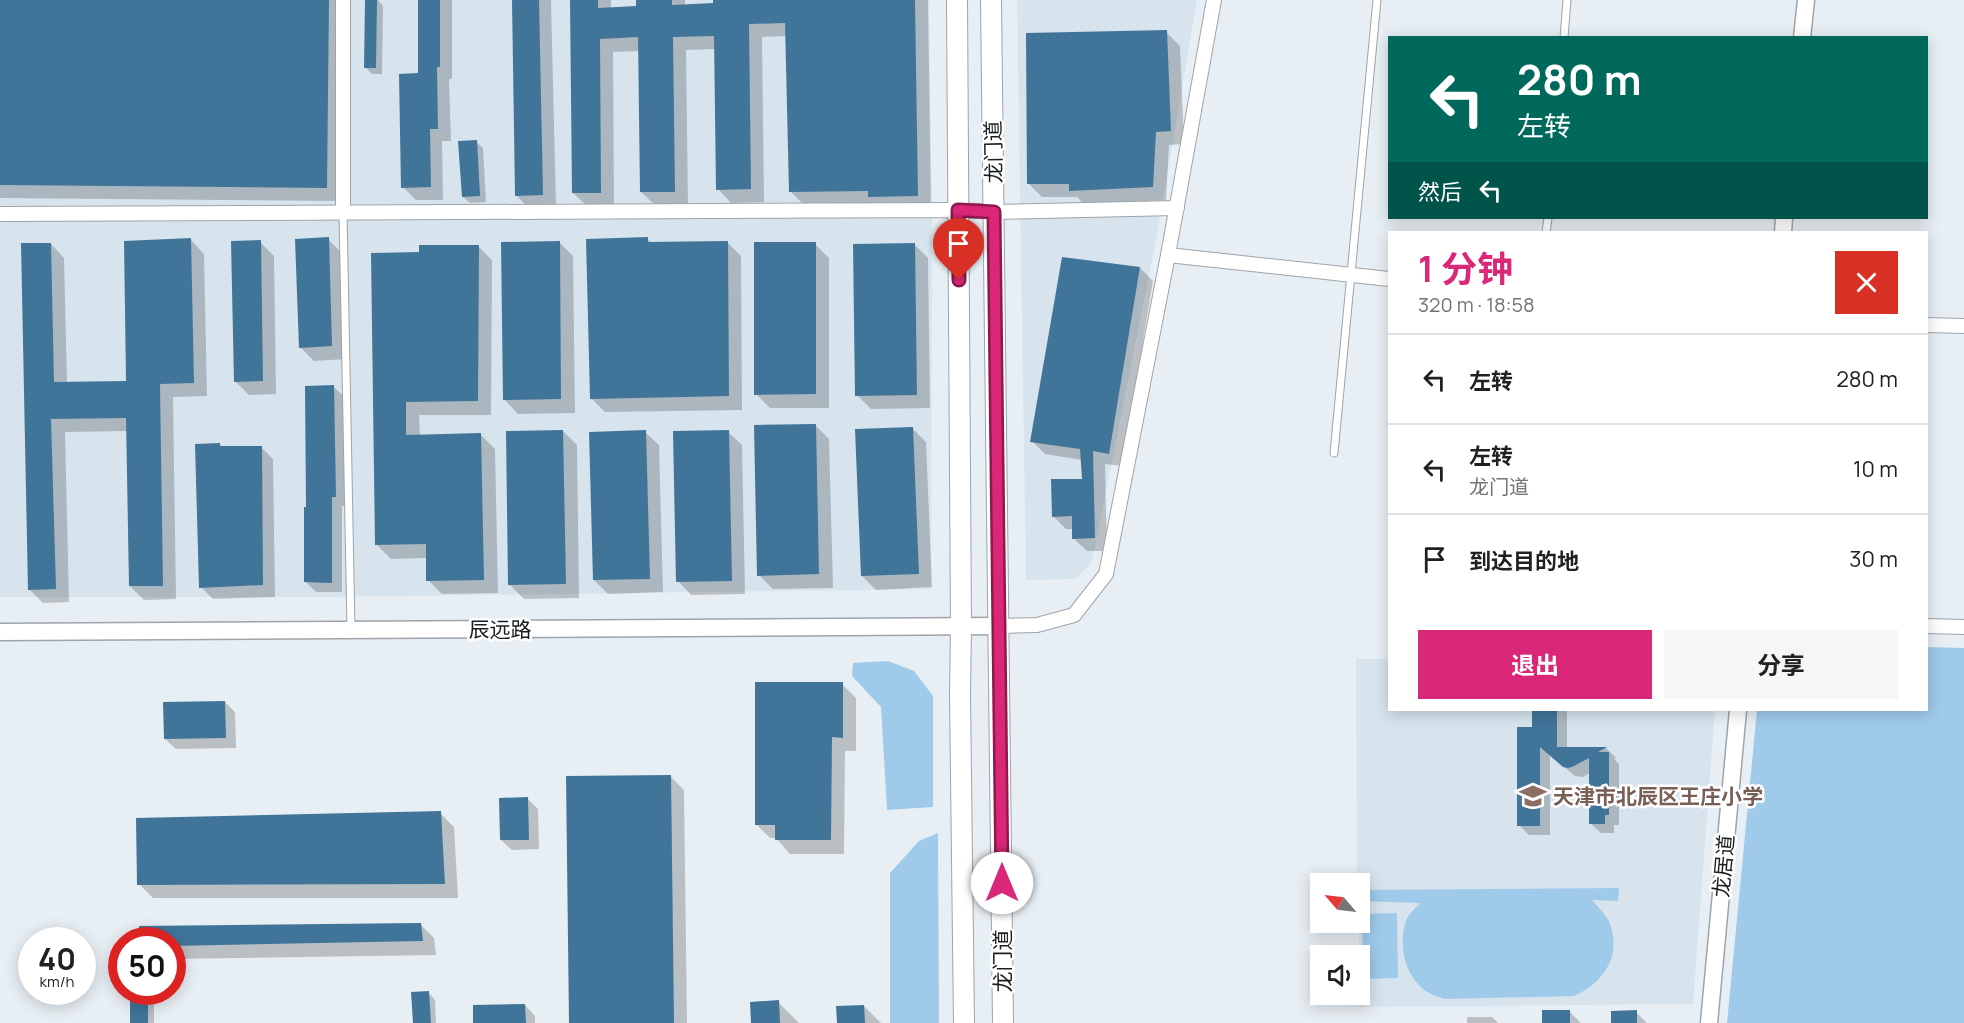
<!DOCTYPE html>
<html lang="zh">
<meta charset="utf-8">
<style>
:root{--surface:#fff;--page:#f6f6f6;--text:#202124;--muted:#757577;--line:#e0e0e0;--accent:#db2777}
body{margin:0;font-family:Manrope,"Noto Sans SC",sans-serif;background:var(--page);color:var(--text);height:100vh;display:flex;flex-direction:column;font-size:22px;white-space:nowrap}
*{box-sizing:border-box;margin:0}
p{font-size:20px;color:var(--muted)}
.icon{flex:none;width:33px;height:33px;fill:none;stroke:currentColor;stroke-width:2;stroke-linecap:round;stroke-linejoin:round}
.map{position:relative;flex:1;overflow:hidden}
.panel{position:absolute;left:1388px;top:231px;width:540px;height:480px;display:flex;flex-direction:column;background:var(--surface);border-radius:0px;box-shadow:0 3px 15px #0003}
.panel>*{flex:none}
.guide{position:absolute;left:1388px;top:36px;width:540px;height:183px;border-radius:0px;box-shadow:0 3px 15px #0003;background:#00695c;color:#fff;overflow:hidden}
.needle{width:39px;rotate:298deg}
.fabs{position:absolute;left:1310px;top:873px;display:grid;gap:12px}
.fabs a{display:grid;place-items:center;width:60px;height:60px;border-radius:0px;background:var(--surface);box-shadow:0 3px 15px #0003;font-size:30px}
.speed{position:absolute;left:18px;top:927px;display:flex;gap:12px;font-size:30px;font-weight:700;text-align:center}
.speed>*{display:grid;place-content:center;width:78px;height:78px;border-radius:50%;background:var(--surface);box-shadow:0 3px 15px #0003;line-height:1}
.speed small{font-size:15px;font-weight:400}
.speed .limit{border:9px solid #d22;background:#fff;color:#111}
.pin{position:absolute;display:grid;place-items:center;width:51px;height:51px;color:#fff;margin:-62px -26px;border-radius:50% 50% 50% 0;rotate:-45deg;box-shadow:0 0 6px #0007}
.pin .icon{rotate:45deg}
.me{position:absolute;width:66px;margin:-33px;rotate:0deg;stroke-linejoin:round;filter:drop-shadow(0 0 4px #0008)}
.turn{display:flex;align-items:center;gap:21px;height:126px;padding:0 30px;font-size:27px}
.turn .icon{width:78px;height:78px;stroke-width:2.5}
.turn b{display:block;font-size:42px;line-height:51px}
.then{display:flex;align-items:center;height:57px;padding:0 30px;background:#0003;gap:12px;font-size:22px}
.round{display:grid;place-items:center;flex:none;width:63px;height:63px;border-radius:0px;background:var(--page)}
.headline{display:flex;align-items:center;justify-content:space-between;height:102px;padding:0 30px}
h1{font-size:36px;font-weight:700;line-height:45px;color:var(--accent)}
.button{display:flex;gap:12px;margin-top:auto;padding:12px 30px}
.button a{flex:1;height:69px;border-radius:0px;background:var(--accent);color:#fff;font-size:24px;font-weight:700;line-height:69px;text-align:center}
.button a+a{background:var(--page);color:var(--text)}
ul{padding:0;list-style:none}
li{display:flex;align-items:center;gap:18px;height:90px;padding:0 30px;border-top:2px solid var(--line)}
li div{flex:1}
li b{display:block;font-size:22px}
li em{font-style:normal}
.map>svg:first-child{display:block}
</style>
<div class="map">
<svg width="1964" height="1023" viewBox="0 0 1964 1023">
<rect width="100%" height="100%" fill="#e8eff4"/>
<path fill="#d7e4ee" d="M0,0H929L932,238L931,589L332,597H0Z
M1017,0H1197L1156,240L1092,561L1076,579L1026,580Z
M1356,659H1389V710H1715L1693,1004L1358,1007L1359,884L1357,883Z"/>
<path fill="#9fcaea" d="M1926,647L1964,648V1023H1727L1757,710H1926Z
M888,661L914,671L933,696V807L887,810L881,707L852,676L853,663Z
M938,833L939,1023H890V873L919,841Z
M1619,888L1618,901L1592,900C1599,908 1608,916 1611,927C1621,959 1601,984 1574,996L1445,999C1436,996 1426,993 1420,986C1403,970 1399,942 1406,921C1408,914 1416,908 1420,903L1360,901L1359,890Z
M1397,913L1398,978L1363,979L1362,914Z"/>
<path fill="#0003" d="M0,0H342L341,201L0,198Z
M367,0H378L383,6L382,74H372L365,67Z
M419,0H452V79H449L451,141H442L443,200H416L403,187L419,75Z
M513,0H551L556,208L529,209L517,196Z
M571,0H611V8L637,7V0H685V6L715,5L714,0H928L931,209L804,205L790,191L787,36L762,37L764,202L731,203L718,189L716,49L686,50L688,205H655L641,192L639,51L613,52L614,206H587L573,193Z
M1166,32L1180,46L1184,144L1169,145L1166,200L1084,204L1077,197H1042L1028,183Z
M476,142L483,148L486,202L470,203L463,197Z
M328,239L342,253L346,359L314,361L300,347Z
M647,239L652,243H728L741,256L742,410L605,412L591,398Z
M191,240L204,254L207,396L173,397L176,599L144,600L130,586L128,431L65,432L69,602L43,603L29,589L51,244L64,258L67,383L127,382Z
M260,242L274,256L276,394L249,395L235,381Z
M559,242L573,256L575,413L518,414L505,400Z
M815,244L829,258V408H770L756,394Z
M914,244L928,258L930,408L871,409L857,395Z
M478,246L492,260L491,415H419L420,437L481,435L495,449L498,593L442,594L428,580L427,558L391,559L377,545L421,253Z
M1140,268L1153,281L1122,466L1105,464L1107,551H1087L1073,538V529H1066L1053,516L1083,480L1082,460L1045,454L1032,441Z
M333,386L344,397L345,506H342V592H316L306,582Z
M815,425L829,439L833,588L773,589L759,575Z
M912,428L926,442L932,587L876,590L862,576Z
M563,431L577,445L579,598L524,599L510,585Z
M645,432L659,445L663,592L608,594L594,580Z
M728,432L742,445L745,594L691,595L678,581Z
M220,444L223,448L261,447L273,459L275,597L213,599L201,587Z
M842,684L856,698V751H845L844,854H790L776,838H770L756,824Z
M225,702L235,712L236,748L176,749L165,739Z
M1534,710H1567V749L1606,748L1616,758L1614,759L1619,764V825H1614V833H1601L1590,823V773L1583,777L1575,776L1550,755V835H1529L1519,825L1534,728Z
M670,776L684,790L687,1023H571Z
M528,799L538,809L539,849L512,850L501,840Z
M440,813L454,827L458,898H153L139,884Z
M420,924L434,938L436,955L172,959V940H141L140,927Z
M429,993L435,1000L436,1023H414Z
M147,997L154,1004V1023H132Z
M778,1002L799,1023H752Z
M525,1005L535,1016V1023H475Z
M864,1006L881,1023H838Z
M1570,1012L1581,1023H1544Z
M1636,1012L1647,1023H1613Z
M1467,1017H1492L1498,1023H1467Z"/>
<path fill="#407599" d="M0,0H329L327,188L0,185Z
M365,0H377L376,68H364Z
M418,0H440V67H437L438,129H430L431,187L401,188L399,74L418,73Z
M512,0H539L543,195L515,196Z
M570,0H598V8L636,6V0H672V5L713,3V0H915L918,196L868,197V191L789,192L785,23L749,24L751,189L716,190L714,36L673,37L675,192H640L638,37L600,39L601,193H572Z
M1167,30L1171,131L1156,132L1153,187L1069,191V184H1027L1026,33Z
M477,140L480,196L462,197L458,141Z
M329,237L332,346L299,348L295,239Z
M648,237V242L728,241L729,396L590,399L586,239Z
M191,238L194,383L160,384L163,586H129L126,418L51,419L56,589L28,590L21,243H51L54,382L126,381L124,241Z
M261,240L263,381L234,382L231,241Z
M560,241L561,399L503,400L501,242Z
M754,242H816V394L754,395Z
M915,243L917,395L855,396L853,244Z
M419,245H479L478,401L406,402V435L481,433L484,580L426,581V544L375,545L371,253L419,252Z
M1062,257L1140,267L1109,454L1093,451L1095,538L1072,539V516L1052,517L1051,479H1082L1080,449L1030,442Z
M334,385L336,497H332V583L304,582V507H306L305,386Z
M816,424L819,574L757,576L754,425Z
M913,427L919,574L861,576L855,429Z
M563,430L566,584L508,585L506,431Z
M646,430L650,579L593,580L589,432Z
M729,430L732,581L676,582L673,431Z
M220,443V446H262L263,585L199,588L195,444Z
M755,682H843V738L832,737L831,840H775V825H755Z
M225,701L226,738L164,739L163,702Z
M1532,710H1557V747H1607L1598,752H1609V815H1605V824H1589V758L1572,767L1568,768L1563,767L1540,747V826H1517V727H1532Z
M671,775L674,1023H569L566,776Z
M528,797L529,840H500L499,798Z
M441,811L445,884L137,885L136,818Z
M421,923L423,941L172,946V940H140L139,926Z
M429,991L431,1023H413L411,992Z
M130,996H148V1023H130Z
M779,1000L780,1023H751L750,1002Z
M525,1004L526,1023H473V1005Z
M864,1005L865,1023H837L836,1006Z
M1542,1010H1570V1023H1542Z
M1637,1010V1023H1611V1011Z"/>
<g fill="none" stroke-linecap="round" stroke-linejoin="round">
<defs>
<path id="service" d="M1564,38L1567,0
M343,212L351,630
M1546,232L1548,218
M1334,453L1377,0"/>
<path id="minor" d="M343,0V212
M0,214L959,210L994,212L1177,208
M1168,255L1389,279
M1926,325L1964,326
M1000,626L1037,625L1074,615L1106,574L1168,255L1214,0
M1926,626L1964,627"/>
<path id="tertiary" d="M1802,38L1806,0
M1783,232L1784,218
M0,632L1000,626
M1709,1023L1738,710"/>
<path id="secondary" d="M957,0L961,627L960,693L964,1023
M991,0L1003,1023"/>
</defs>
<use href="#service" stroke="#9ea4a9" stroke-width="9"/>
<use href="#minor" stroke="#9ea4a9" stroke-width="16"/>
<use href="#tertiary" stroke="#9ea4a9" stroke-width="19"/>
<use href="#secondary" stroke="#9ea4a9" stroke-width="22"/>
<use href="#service" stroke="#fff" stroke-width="7"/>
<use href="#minor" stroke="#fff" stroke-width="14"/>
<use href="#tertiary" stroke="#fff" stroke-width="16"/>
<use href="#secondary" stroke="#fff" stroke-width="20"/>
</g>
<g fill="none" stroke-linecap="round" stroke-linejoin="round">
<defs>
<path id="route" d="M959,280L958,210L994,212L1002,883"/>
</defs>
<use href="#route" stroke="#8e194d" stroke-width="15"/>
<use href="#route" stroke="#db2777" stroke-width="10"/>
</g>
<defs>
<symbol id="school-bare" viewBox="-9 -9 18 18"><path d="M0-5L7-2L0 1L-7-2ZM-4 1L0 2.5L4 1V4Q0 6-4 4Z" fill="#8d6e63" stroke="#fff" stroke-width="2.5" paint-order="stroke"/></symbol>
</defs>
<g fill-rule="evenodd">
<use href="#school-bare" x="1514" y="777" width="38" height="38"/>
</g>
<g text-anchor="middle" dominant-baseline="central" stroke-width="5" stroke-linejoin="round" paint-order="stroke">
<g font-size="21" fill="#1a1d1f" stroke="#fff">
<text transform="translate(993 152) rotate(-91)">龙门道</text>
<text x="500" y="629">辰远路</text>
<text transform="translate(1723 866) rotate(-85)">龙居道</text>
<text transform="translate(1002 961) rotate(-90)">龙门道</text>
</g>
<g font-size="21" font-weight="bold" fill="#785e54" stroke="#fff" text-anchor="start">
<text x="1553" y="796">天津市北辰区王庄小学</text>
</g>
</g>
</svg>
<div class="fabs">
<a><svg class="needle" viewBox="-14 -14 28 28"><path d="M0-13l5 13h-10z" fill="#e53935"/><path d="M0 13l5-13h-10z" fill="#757577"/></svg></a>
<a><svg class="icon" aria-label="sound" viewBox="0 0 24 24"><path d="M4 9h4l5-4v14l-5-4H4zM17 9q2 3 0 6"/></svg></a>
</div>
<div class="speed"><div>40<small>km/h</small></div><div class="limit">50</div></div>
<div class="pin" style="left:959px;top:280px;background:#d93025"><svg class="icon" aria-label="arrive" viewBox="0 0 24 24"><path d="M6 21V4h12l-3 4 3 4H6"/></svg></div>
<svg class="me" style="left:1002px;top:883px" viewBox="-20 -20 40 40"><circle r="19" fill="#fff"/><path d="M0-13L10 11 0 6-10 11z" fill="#db2777"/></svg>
<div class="guide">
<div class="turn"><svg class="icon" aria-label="left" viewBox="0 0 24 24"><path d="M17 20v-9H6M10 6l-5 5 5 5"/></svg><div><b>280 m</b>左转</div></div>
<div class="then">然后<svg class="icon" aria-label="left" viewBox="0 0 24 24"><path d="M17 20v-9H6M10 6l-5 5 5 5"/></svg></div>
</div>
<section class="panel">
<div class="headline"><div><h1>1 分钟</h1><p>320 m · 18:58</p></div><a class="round" style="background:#d93025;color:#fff"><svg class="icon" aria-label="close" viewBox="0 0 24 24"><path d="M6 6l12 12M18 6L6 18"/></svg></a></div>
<ul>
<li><svg class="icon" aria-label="left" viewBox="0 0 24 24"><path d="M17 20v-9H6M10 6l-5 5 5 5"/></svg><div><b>左转</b></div><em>280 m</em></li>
<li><svg class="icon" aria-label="left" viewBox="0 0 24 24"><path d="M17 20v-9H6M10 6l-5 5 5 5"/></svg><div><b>左转</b><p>龙门道</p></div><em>10 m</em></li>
<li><svg class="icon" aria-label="arrive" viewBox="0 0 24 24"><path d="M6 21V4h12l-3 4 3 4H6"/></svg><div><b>到达目的地</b></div><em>30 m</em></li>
</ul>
<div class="button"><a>退出</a><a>分享</a></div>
</section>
</div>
